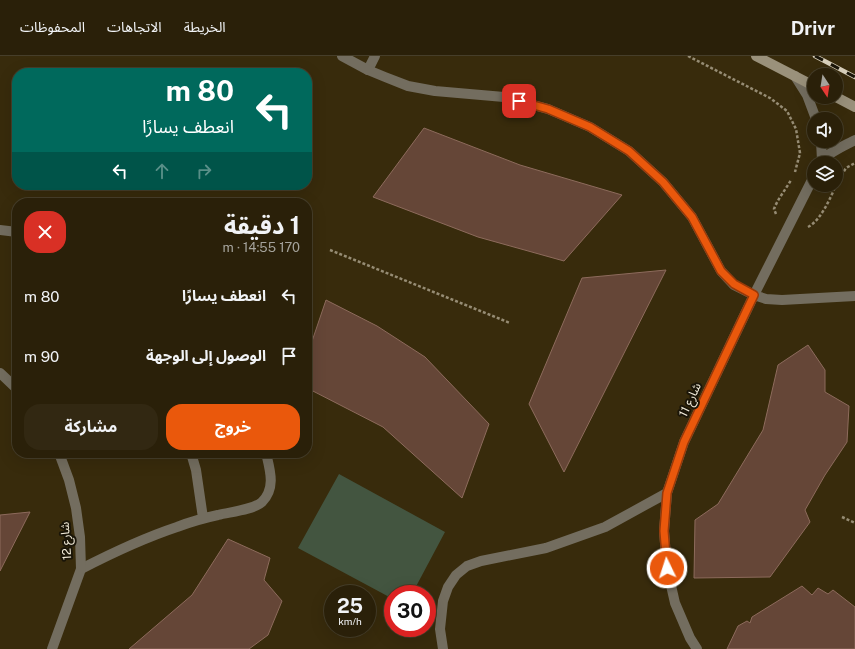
<!DOCTYPE html>
<html lang="ar">
<meta charset="utf-8">
<style>
:root{--surface:#2a2009;--page:#322812;--text:#f1f3f6;--muted:#a5a39c;--line:#463e2a;--accent:#ea580c}
body{margin:0;font-family:"Public Sans","Noto Sans Arabic",sans-serif;background:var(--page);color:var(--text);direction:rtl;height:100vh;display:flex;flex-direction:column;font-size:15px;white-space:nowrap}
*{box-sizing:border-box;margin:0}
p{font-size:13px;color:var(--muted)}
.icon{flex:none;width:22px;height:22px;fill:none;stroke:currentColor;stroke-width:2;stroke-linecap:round;stroke-linejoin:round}
.map{position:relative;flex:1;overflow:hidden;direction:ltr}
.side{position:absolute;left:12px;top:142px;width:300px;height:260px;display:flex;flex-direction:column;background:var(--surface);border-radius:16px;box-shadow:0 4px 16px #0002,0 0 0 1px var(--line);direction:rtl}
.side>*{flex:none}
.guide{position:absolute;left:12px;top:12px;width:300px;height:122px;border-radius:16px;box-shadow:0 4px 16px #0002,0 0 0 1px var(--line);direction:rtl;background:#00695c;color:#fff;overflow:hidden}
.needle{width:26px;rotate:168deg}
.fabs{position:absolute;left:807px;top:12px;display:grid;gap:8px}
.fabs a{display:grid;place-items:center;width:36px;height:36px;border-radius:50%;background:var(--surface);box-shadow:0 4px 16px #0002,0 0 0 1px var(--line);font-size:20px}
.speed{position:absolute;left:324px;top:529px;display:flex;gap:8px;font-size:20px;font-weight:700;text-align:center}
.speed>*{display:grid;place-content:center;width:52px;height:52px;border-radius:50%;background:var(--surface);box-shadow:0 4px 16px #0002,0 0 0 1px var(--line);line-height:1}
.speed small{font-size:10px;font-weight:400}
.speed .limit{border:6px solid #d22;background:#fff;color:#111}
.pin{position:absolute;display:grid;place-items:center;width:34px;height:34px;color:#fff;margin:-17px;border-radius:8px;box-shadow:0 2px 6px #0006}
.me{position:absolute;width:44px;margin:-22px;rotate:356deg;stroke-linejoin:round;filter:drop-shadow(0 0 3px #0008)}
.turn{display:flex;align-items:center;gap:14px;height:84px;padding:0 12px;font-size:18px}
.turn .icon{width:52px;height:52px;stroke-width:2.5}
.turn b{display:block;font-size:28px;line-height:34px}
.lanes{display:flex;align-items:center;height:38px;padding:0 12px;background:#0003;justify-content:center;gap:20px;direction:ltr}
.lanes .off{opacity:.35}
.round{display:grid;place-items:center;flex:none;width:42px;height:42px;border-radius:16px;background:var(--page)}
.summary{display:flex;align-items:center;justify-content:space-between;height:68px;padding:0 12px}
h1{font-size:24px;font-weight:700;line-height:30px}
.cta{display:flex;gap:8px;margin-top:auto;padding:8px 12px}
.cta a{flex:1;height:46px;border-radius:16px;background:var(--accent);color:#fff;font-size:16px;font-weight:700;line-height:46px;text-align:center}
.cta a+a{background:var(--page);color:var(--text)}
ul{padding:0;list-style:none}
li{display:flex;align-items:center;gap:12px;height:60px;padding:0 12px}
li div{flex:1}
li b{display:block;font-size:15px}
li em{font-style:normal}
header{display:flex;align-items:center;gap:24px;box-sizing:border-box;height:56px;padding:0 20px;background:var(--surface);border-bottom:1px solid var(--line)}
header strong{font-size:19px}
nav{display:flex;gap:22px;margin-inline-start:auto;font-size:14px}
.map>svg:first-child{display:block}
</style>
<header>
<strong>Drivr</strong>
<nav><a>الخريطة</a><a>الاتجاهات</a><a>المحفوظات</a></nav>
</header>
<div class="map">
<svg width="855" height="593" viewBox="0 0 855 593">
<rect width="100%" height="100%" fill="#382b0c"/>
<path fill="#435540" d="M339,418L445,476L412,538H393V543L298,492Z"/>
<path fill="#654637" stroke="#8d6b5c" d="M424,72L520,109L622,139L564,205L478,181L373,141Z
M666,214L564,416L529,348L582,222Z
M326,244L377,270L425,301L489,368L462,442L383,371L307,332V300Z
M808,289L825,314V336L849,350L847,386L825,419L805,454L810,466L770,521L694,522L695,464L718,448L763,374L778,309Z
M30,456L0,515V459Z
M228,483L270,502L264,524L282,545L268,579L249,593H129L192,539Z
M802,530L812,539L818,532L828,538L833,534L855,551V593H727L738,570L747,565L750,567L752,561Z"/>
<g fill="none" stroke-linecap="round" stroke-linejoin="round">
<path stroke="#968c74" stroke-width="2.5" stroke-dasharray="3 2" stroke-linecap="butt" d="M688,0L770,42L787,55L796,73L800,97L795,116
M836,128L846,112L855,107
M776,158L774,153C777,144 786,133 791,124
M808,171C821,164 830,143 836,129
M330,194L510,267
M842,461L855,467"/>
<path stroke="#736d5f" stroke-width="10" d="M368,14L375,0
M0,174L17,176
M191,397L196,414L203,462
M81,513C112,497 144,482 177,471C190,466 204,462 218,459C229,456 253,454 262,446C276,432 270,414 266,397
M443,593L440,573L443,545L448,531L456,519L467,510L481,505L546,492L605,471L667,437"/>
<path stroke="#736d5f" stroke-width="10" d="M342,0L368,14L385,21L408,30L435,35L504,41L548,53L590,71L629,95L663,126L692,161L721,215L734,229L754,239L766,243L782,244L855,240
M795,20L807,39L816,63
M821,85L822,104
M820,107C825,98 846,89 855,84
M0,317L17,333
M52,593L81,513L80,481L76,452L69,424L59,397
M697,593L690,582L675,547L667,512L664,475L667,437L684,386L754,239L814,120"/>
<path stroke="#9a917b" stroke-width="10" d="M756,0L814,30
M836,41L855,51"/>
<defs>
<path id="rail" d="M815,0L855,21"/>
</defs>
<use href="#rail" stroke="#d8d0bc" stroke-width="4.5"/>
<use href="#rail" stroke="#1a1508" stroke-width="3" stroke-dasharray="9" stroke-linecap="butt"/>
</g>
<g fill="none" stroke-linecap="round" stroke-linejoin="round">
<defs>
<path id="route" d="M519,45L548,53L590,71L629,95L663,126L692,161L721,215L734,228L754,239L684,386L667,437L664,475L667,512"/>
</defs>
<use href="#route" stroke="#983908" stroke-width="10"/>
<use href="#route" stroke="#ea580c" stroke-width="7"/>
</g>
<g text-anchor="middle" dominant-baseline="central" stroke-width="4" stroke-linejoin="round" paint-order="stroke">
<g font-size="12" fill="#f3ecda" stroke="#1a1508">
<text transform="translate(690 344) rotate(-65)">شارع 11</text>
<text transform="translate(66 485) rotate(-94)">شارع 12</text>
</g>
</g>
</svg>
<div class="fabs">
<a><svg class="needle" viewBox="-14 -14 28 28"><path d="M0-13l5 13h-10z" fill="#e53935"/><path d="M0 13l5-13h-10z" fill="#a5a39c"/></svg></a>
<a><svg class="icon" aria-label="sound" viewBox="0 0 24 24"><path d="M4 9h4l5-4v14l-5-4H4zM17 9q2 3 0 6"/></svg></a>
<a><svg class="icon" aria-label="layers" viewBox="0 0 24 24"><path d="M12 4l9 5-9 5-9-5zM3 14l9 5 9-5"/></svg></a>
</div>
<div class="speed"><div>25<small>km/h</small></div><div class="limit">30</div></div>
<div class="pin" style="left:519px;top:45px;background:#d93025"><svg class="icon" aria-label="arrive" viewBox="0 0 24 24"><path d="M6 21V4h12l-3 4 3 4H6"/></svg></div>
<svg class="me" style="left:667px;top:512px" viewBox="-20 -20 40 40"><circle r="17" fill="#ea580c" stroke="#fff" stroke-width="3"/><path d="M0-11L8 9 0 5-8 9z" fill="#fff"/></svg>
<div class="guide">
<div class="turn"><svg class="icon" aria-label="left" viewBox="0 0 24 24"><path d="M17 20v-9H6M10 6l-5 5 5 5"/></svg><div><b>80 m</b>انعطف يسارًا</div></div>
<div class="lanes"><svg class="icon" aria-label="left" viewBox="0 0 24 24"><path d="M17 20v-9H6M10 6l-5 5 5 5"/></svg><svg class="icon off" aria-label="ahead" viewBox="0 0 24 24"><path d="M12 20V5M6 11l6-6 6 6"/></svg><svg class="icon off" aria-label="right" viewBox="0 0 24 24"><path d="M7 20v-9h11M14 6l5 5-5 5"/></svg></div>
</div>
<section class="side">
<div class="summary"><div><h1>1 دقيقة</h1><p>170 m · 14:55</p></div><a class="round" style="background:#d93025;color:#fff"><svg class="icon" aria-label="close" viewBox="0 0 24 24"><path d="M6 6l12 12M18 6L6 18"/></svg></a></div>
<ul>
<li><svg class="icon" aria-label="left" viewBox="0 0 24 24"><path d="M17 20v-9H6M10 6l-5 5 5 5"/></svg><div><b>انعطف يسارًا</b></div><em>80 m</em></li>
<li><svg class="icon" aria-label="arrive" viewBox="0 0 24 24"><path d="M6 21V4h12l-3 4 3 4H6"/></svg><div><b>الوصول إلى الوجهة</b></div><em>90 m</em></li>
</ul>
<div class="cta"><a>خروج</a><a>مشاركة</a></div>
</section>
</div>
